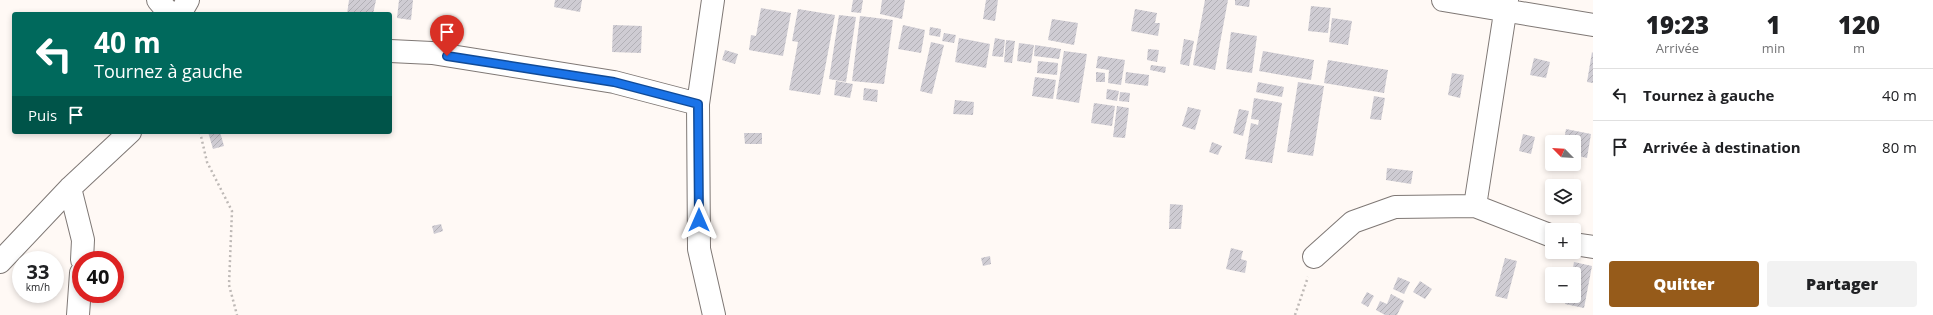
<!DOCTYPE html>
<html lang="fr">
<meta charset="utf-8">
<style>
:root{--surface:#fff;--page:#f2f2f2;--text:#202124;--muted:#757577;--line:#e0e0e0;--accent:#965b1a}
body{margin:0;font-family:"Open Sans",sans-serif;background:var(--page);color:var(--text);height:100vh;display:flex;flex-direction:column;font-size:15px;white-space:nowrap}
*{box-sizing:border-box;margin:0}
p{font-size:13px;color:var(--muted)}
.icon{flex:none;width:22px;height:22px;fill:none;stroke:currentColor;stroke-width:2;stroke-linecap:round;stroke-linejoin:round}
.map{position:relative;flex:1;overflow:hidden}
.sheet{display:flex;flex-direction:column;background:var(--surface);width:340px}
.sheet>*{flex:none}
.top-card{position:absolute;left:12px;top:12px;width:380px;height:122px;border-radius:4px;box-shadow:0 2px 6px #0003;background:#00695c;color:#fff;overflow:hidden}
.needle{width:26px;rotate:294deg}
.controls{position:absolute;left:1545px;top:135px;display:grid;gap:8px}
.controls a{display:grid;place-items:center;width:36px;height:36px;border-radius:4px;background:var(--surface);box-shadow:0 2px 6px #0003;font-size:20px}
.speed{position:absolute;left:12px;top:251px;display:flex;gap:8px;font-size:20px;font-weight:700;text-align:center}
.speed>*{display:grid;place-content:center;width:52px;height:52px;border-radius:50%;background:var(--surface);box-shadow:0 2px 6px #0003;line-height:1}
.speed small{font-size:10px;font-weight:400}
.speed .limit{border:6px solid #d22;background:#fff;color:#111}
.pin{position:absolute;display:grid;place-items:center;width:34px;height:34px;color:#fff;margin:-41px -17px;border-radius:50% 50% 50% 0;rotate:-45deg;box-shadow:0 0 4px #0007}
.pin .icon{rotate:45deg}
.me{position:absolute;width:44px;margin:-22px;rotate:0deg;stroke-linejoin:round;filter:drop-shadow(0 0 3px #0008)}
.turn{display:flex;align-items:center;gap:14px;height:84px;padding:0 16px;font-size:18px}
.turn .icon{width:52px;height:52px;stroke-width:2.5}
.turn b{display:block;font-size:28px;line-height:34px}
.then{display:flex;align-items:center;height:38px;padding:0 16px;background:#0003;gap:8px;font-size:15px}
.eta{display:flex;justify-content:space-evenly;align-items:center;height:68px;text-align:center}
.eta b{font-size:24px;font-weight:800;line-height:28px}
.primary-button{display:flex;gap:8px;margin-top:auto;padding:8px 16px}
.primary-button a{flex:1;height:46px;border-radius:4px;background:var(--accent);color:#fff;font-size:16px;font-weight:800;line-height:46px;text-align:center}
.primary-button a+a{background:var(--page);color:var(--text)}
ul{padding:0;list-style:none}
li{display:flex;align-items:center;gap:12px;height:52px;padding:0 16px;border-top:1px solid var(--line)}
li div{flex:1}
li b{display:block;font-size:15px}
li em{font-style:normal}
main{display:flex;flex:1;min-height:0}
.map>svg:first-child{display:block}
</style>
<main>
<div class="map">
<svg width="1593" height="315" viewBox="0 0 1593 315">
<defs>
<pattern id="building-hatch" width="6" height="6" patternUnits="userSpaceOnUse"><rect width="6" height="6" fill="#cfccd3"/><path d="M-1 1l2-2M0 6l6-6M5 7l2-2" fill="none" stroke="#b2b0b6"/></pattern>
</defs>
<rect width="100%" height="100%" fill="#fff9f5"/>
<path fill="url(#building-hatch)" d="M349,0H376L373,14H347Z
M399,0H413L411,20L397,18Z
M555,0H582L580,12L554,7Z
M853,0H863L861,13L851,12Z
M882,0H905L902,19L880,14Z
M986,0H998L995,21L983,19Z
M1205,0H1228L1215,70L1193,65Z
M1235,0H1250L1249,7L1235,5Z
M1311,6L1331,8L1328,33L1308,31Z
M761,8L791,13L783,56L749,50L751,35L756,36Z
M798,9L835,15L820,95L789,90L798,42L792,41Z
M1135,9L1157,13L1155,23H1160L1158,36L1131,31Z
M839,15L856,17L846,82L829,79Z
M860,16L893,20L884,84L852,81Z
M1332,18L1352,21L1348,45L1329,42Z
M1052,19L1078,23L1074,45L1048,40Z
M613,25L642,26L641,53L612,52Z
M903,25L925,30L921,53L898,49Z
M930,27L941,29L940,37L929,35Z
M1231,32L1257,36L1252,73L1226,69Z
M944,33L956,35L954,43L942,41Z
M959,38L990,44L986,68L955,62Z
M995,38L1005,40L1003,57L992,56Z
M1184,39L1194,41L1189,66L1180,64Z
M1006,40L1015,41L1012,63L1004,62Z
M931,42L944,45L932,94L920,91Z
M1019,43L1034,45L1031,63L1017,61Z
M1035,45L1061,49L1059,59L1034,56Z
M1148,49L1159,50L1157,62L1147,60Z
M725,50L738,54L735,64L722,60Z
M1064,51L1087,54L1079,103L1056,99Z
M1263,51L1314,60L1311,80L1259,71Z
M1592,52L1593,53V83L1587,82Z
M1098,56L1125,60L1121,85L1108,83L1109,70L1096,68Z
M1534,58L1550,62L1546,78L1530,75Z
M1328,60L1388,70L1384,93L1324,83Z
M1038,61L1058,63L1057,75L1037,73Z
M1151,65L1166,67L1165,73L1150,70Z
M1096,72L1105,73V82H1096Z
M1126,72L1149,75L1148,86L1125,83Z
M1452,73L1464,75L1460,98L1448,95Z
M1035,77L1056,80L1053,99L1032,96Z
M836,81L853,84L850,98L834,95Z
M1258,82L1284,87L1282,97L1256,92Z
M1298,82L1324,86L1313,156L1287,152Z
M864,88L878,90L877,102L863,100Z
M1107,89L1119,91L1117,101L1106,99Z
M1120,92L1130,93L1129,102L1119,101Z
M1374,96L1385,98L1381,120L1370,119Z
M1254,98L1282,103L1272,163L1245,159L1251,123L1258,125L1259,120L1251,119Z
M955,100L974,102L973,115L953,114Z
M1094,103L1115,106L1112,126L1091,123Z
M1117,106L1129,108L1125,138L1113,137Z
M1188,107L1201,110L1195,130L1182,126Z
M1239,109L1249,111L1243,136L1233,133Z
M1566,129L1591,134L1587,158L1574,155V142L1564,140Z
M208,132H220L224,146L213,149Z
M744,133H762V144H745Z
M1523,134L1535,137L1531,154L1519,151Z
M1212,142L1222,146L1218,155L1209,152Z
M1387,168L1413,171L1411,184L1386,180Z
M1170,204L1183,205L1181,229H1169Z
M441,224L443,231L434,234L432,226Z
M1231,248L1243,251L1241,259L1247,261L1245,273L1226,269Z
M990,256L991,264L983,266L981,258Z
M1505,258L1517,261L1507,299L1495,296Z
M1574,262L1592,266L1584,308L1565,304L1567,296H1574V274H1572Z
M1398,277L1410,282L1404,294L1393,289Z
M1420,281L1432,289L1425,299L1413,292Z
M1367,292L1374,296L1368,307L1361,303Z
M1391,294L1404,301L1397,315H1385L1376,310L1380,301L1387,304Z"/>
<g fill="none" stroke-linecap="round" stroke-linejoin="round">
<defs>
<path id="minor" d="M158,0L170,14
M713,0L698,104L699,249L714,315
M1443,0L1593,25
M180,14L188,0
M390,51L432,53L614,82L698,104
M70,188L83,240L82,260
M1475,206L1507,0
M1574,244L1593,247
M1314,257L1353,222L1395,207L1475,206L1552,236
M0,262L70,188L130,132
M78,315L81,273"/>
</defs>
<use href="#minor" stroke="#7f7875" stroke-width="24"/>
<path stroke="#beb9b6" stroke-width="2.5" stroke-dasharray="2 3" stroke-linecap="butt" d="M200,132L207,162L232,211L229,285L237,315
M1295,315L1308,277"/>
<use href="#minor" stroke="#fff" stroke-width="22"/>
</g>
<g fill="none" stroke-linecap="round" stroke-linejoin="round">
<defs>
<path id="route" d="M447,56L614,82L698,104L699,220"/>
</defs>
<use href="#route" stroke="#114b97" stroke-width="10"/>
<use href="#route" stroke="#1a73e8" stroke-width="7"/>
</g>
</svg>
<div class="controls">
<a><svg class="needle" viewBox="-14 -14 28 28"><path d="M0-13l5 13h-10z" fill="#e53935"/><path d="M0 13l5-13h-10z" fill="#757577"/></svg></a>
<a><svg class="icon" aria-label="layers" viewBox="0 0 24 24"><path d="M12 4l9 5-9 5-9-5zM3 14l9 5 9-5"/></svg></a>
<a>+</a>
<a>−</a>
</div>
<div class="speed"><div>33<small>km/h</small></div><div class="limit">40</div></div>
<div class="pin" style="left:447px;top:56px;background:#d93025"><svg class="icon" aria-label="arrive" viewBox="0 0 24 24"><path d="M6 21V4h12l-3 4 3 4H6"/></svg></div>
<svg class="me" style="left:699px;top:220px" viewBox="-20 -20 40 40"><path d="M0-17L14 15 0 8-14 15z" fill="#1a73e8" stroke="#fff" stroke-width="4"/></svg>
<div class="top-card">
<div class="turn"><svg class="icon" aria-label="left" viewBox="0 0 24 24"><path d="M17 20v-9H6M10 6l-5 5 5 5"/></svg><div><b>40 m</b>Tournez à gauche</div></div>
<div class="then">Puis<svg class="icon" aria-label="arrive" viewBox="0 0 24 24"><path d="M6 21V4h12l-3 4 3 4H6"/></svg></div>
</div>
</div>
<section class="sheet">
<div class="eta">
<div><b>19:23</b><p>Arrivée</p></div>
<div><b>1</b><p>min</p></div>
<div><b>120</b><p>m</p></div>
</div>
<ul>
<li><svg class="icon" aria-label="left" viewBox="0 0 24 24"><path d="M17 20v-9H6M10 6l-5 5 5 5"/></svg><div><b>Tournez à gauche</b></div><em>40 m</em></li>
<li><svg class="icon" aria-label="arrive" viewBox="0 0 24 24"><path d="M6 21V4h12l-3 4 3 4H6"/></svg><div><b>Arrivée à destination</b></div><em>80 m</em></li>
</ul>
<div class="primary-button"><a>Quitter</a><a>Partager</a></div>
</section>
</main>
